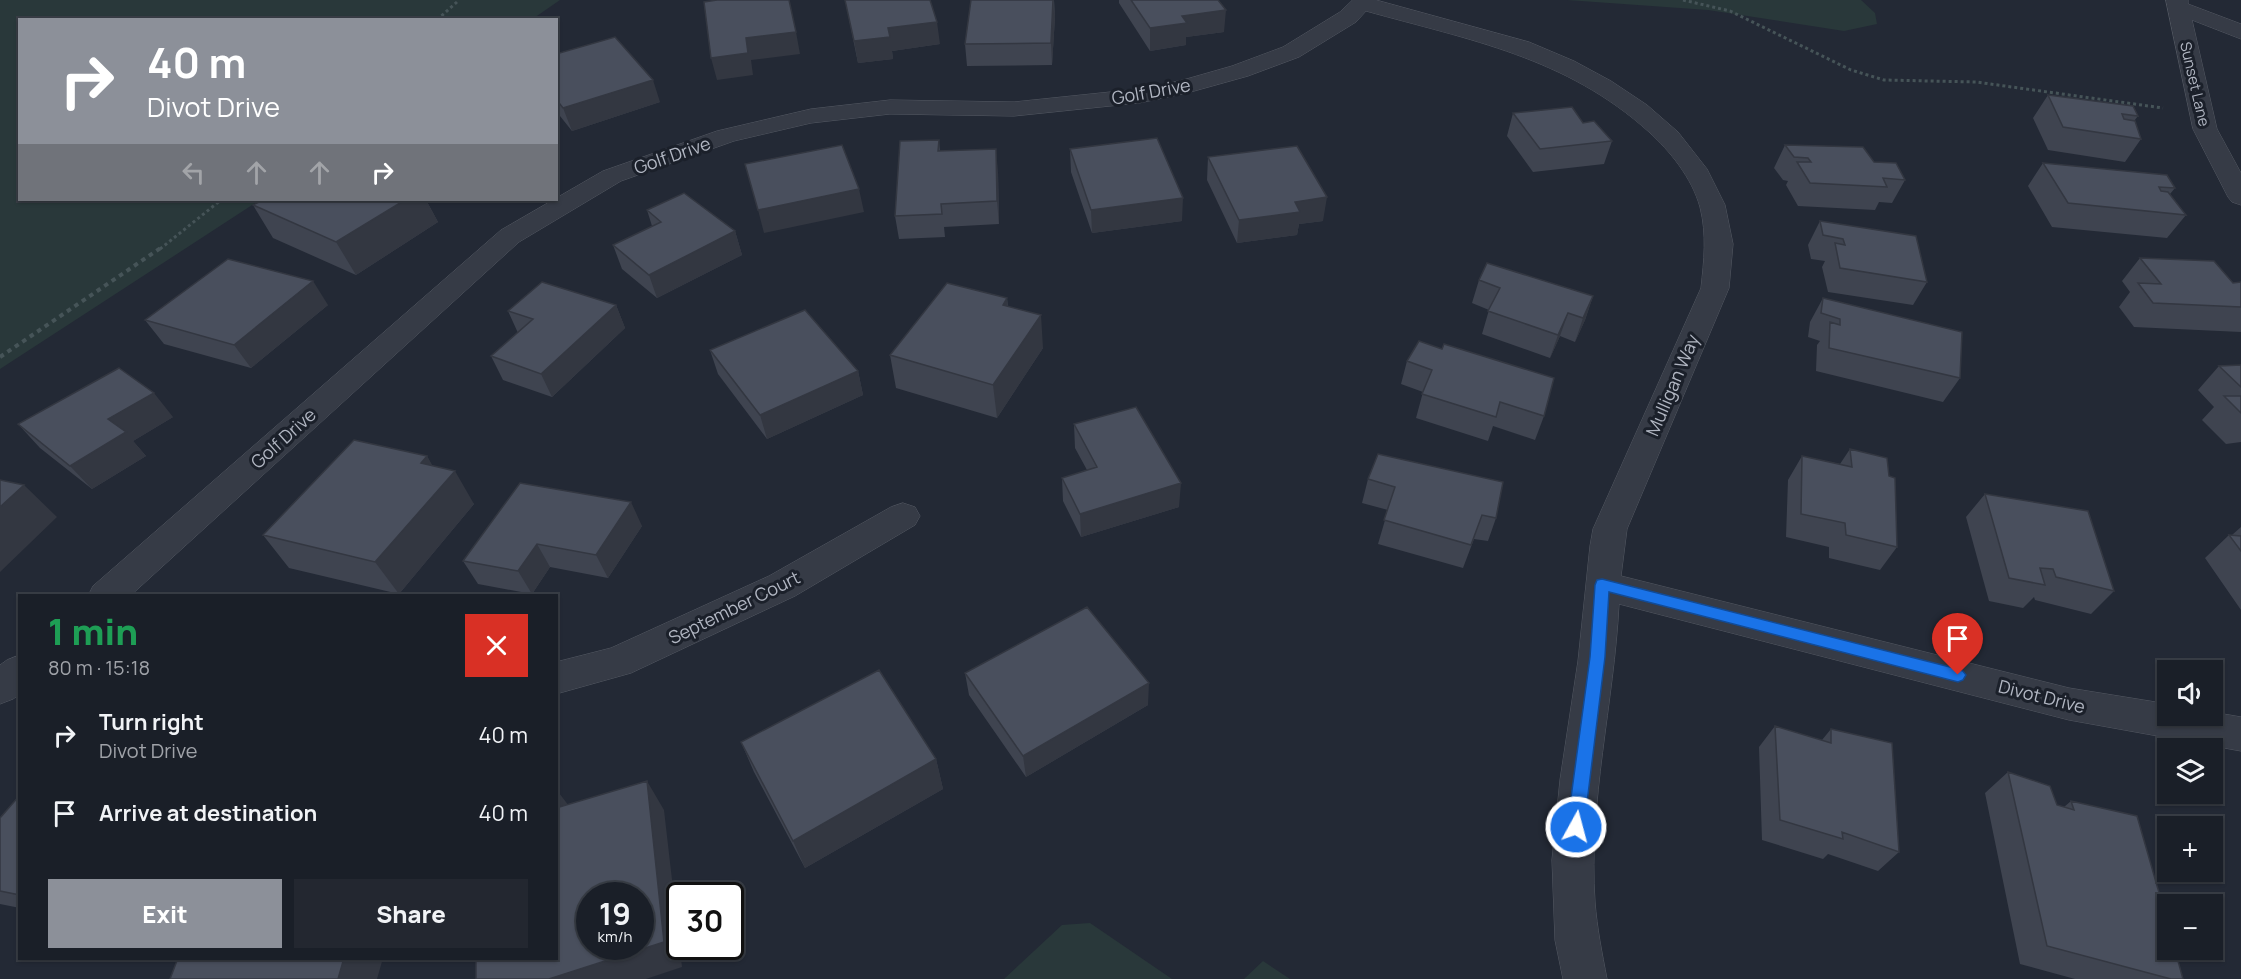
<!DOCTYPE html>
<meta charset="utf-8">
<style>
:root{--surface:#1a1f28;--page:#232730;--text:#f1f3f6;--muted:#9fa2a8;--line:#383d45;--accent:#8c9099}
body{margin:0;font-family:Manrope,sans-serif;background:var(--page);color:var(--text);height:100vh;display:flex;flex-direction:column;font-size:22px;white-space:nowrap}
*{box-sizing:border-box;margin:0}
p{font-size:20px;color:var(--muted)}
.icon{flex:none;width:33px;height:33px;fill:none;stroke:currentColor;stroke-width:2;stroke-linecap:round;stroke-linejoin:round}
.map{position:relative;flex:1;overflow:hidden}
.drawer{position:absolute;left:18px;top:594px;width:540px;height:366px;display:flex;flex-direction:column;background:var(--surface);border-radius:0px;box-shadow:0 2px 4px #0004,0 0 0 2px var(--line)}
.drawer>*{flex:none}
.top-card{position:absolute;left:18px;top:18px;width:540px;height:183px;border-radius:0px;box-shadow:0 2px 4px #0004,0 0 0 2px var(--line);background:#8c9099;color:#fff;overflow:hidden}
.fabs{position:absolute;left:2157px;top:660px;display:grid;gap:12px}
.fabs a{display:grid;place-items:center;width:66px;height:66px;border-radius:0px;background:var(--surface);box-shadow:0 2px 4px #0004,0 0 0 2px var(--line);font-size:30px}
.speed{position:absolute;left:576px;top:882px;display:flex;gap:12px;font-size:30px;font-weight:700;text-align:center}
.speed>*{display:grid;place-content:center;width:78px;height:78px;border-radius:50%;background:var(--surface);box-shadow:0 2px 4px #0004,0 0 0 2px var(--line);line-height:1}
.speed small{font-size:15px;font-weight:400}
.speed .limit{border:3px solid #111;border-radius:9px;background:#fff;color:#111}
.pin{position:absolute;display:grid;place-items:center;width:51px;height:51px;color:#fff;margin:-62px -26px;border-radius:50% 50% 50% 0;rotate:-45deg;box-shadow:0 0 6px #0007}
.pin .icon{rotate:45deg}
.me{position:absolute;width:66px;margin:-33px;rotate:7deg;stroke-linejoin:round;filter:drop-shadow(0 0 4px #0008)}
.turn{display:flex;align-items:center;gap:21px;height:126px;padding:0 30px;font-size:27px}
.turn .icon{width:78px;height:78px;stroke-width:2.5}
.turn b{display:block;font-size:42px;line-height:51px}
.lanes{display:flex;align-items:center;height:57px;padding:0 30px;background:#0003;justify-content:center;gap:30px;direction:ltr}
.lanes .off{opacity:.35}
.round{display:grid;place-items:center;flex:none;width:63px;height:63px;border-radius:0px;background:var(--page)}
.head{display:flex;align-items:center;justify-content:space-between;height:102px;padding:0 30px}
h1{font-size:36px;font-weight:800;line-height:45px;color:#1e9e55}
.primary-button{display:flex;gap:12px;margin-top:auto;padding:12px 30px}
.primary-button a{flex:1;height:69px;border-radius:0px;background:var(--accent);color:#fff;font-size:24px;font-weight:800;line-height:69px;text-align:center}
.primary-button a+a{background:var(--page);color:var(--text)}
ul{padding:0;list-style:none}
li{display:flex;align-items:center;gap:18px;height:78px;padding:0 30px}
li div{flex:1}
li b{display:block;font-size:22px}
li em{font-style:normal}
.map>svg:first-child{display:block}
</style>
<div class="map">
<svg width="2241" height="979" viewBox="0 0 2241 979">
<rect width="100%" height="100%" fill="#232935"/>
<path fill="#29383a" d="M0,0H560L531,20H20V200H260L0,369Z
M1567,0H1861L1875,13L1877,24L1844,31L1708,10Z
M1090,923L1172,979H1004L1062,925Z
M1263,961L1290,979H1244Z"/>
<g fill="none" stroke-linecap="round" stroke-linejoin="round">
<defs>
<path id="minor" d="M1353,0H1376L1529,42L1574,61L1611,81L1647,105L1678,132L1707,169L1725,205L1733,244L1729,288L1627,529L1621,576L2069,688L2168,704V716H2212V712L2241,717V751L2069,720L1619,604C1614,703 1588,802 1595,902C1597,928 1602,953 1607,979H1563L1555,940L1552,860L1560,780L1578,661L1590,546L1593,529L1701,288C1704,260 1707,235 1700,207C1692,178 1670,151 1649,132C1566,57 1470,40 1366,11L1356,22L1299,57L1248,76L1187,93L1139,103L1014,116L890,114L811,123L734,141L621,181L519,242L130,596H88L93,586L501,230L603,171L717,131L811,109L890,100L1014,102L1139,89L1183,80L1232,66L1283,47L1340,12Z
M2166,0H2188V4L2241,24V39L2192,20L2217,129L2241,173V205L2232,202L2228,197L2193,129Z
M903,503L915,507L920,516L915,525L795,596L631,673L556,694V662L611,648L769,576L891,507Z
M20,655V694L13,699L0,704V665L7,660Z"/>
</defs>
<use href="#minor" stroke="#545963" stroke-width="1"/>
<path stroke="#465458" stroke-width="3" stroke-dasharray="3 3" stroke-linecap="butt" d="M1683,0L1730,11L1851,70L1884,80L1976,82L2163,108
M437,20L457,2
M160,249L221,200"/>
<path stroke="#465458" stroke-width="4" stroke-dasharray="4.5 4.5" stroke-linecap="butt" d="M0,357L162,247"/>
<use href="#minor" fill="#363b46" fill-rule="evenodd"/>
</g>
<path fill="#3f4450" d="M845,0L940,44L892,51L893,59L858,63Z
M1054,0L1055,17L1052,65L967,66L965,44Z
M1119,0H1218L1224,32L1186,37V45L1150,51L1119,3Z
M556,54L660,102L572,131L556,111Z
M2048,95L2138,116L2134,121L2141,139L2125,162L2048,150L2033,118Z
M1513,113L1583,123L1612,141L1604,164L1533,172L1507,136Z
M939,140L940,151L998,172L999,224L944,227L945,237L899,239L895,216Z
M1785,145L1874,162L1905,180L1892,203L1879,202L1875,210L1798,206L1786,185L1788,181L1783,180L1774,168Z
M1070,149L1182,221L1092,233L1071,172Z
M1208,157L1323,221L1299,224L1297,235L1237,243L1207,180Z
M2043,163L2175,188L2170,194L2186,215L2167,238L2052,227L2028,186Z
M263,200H426L438,222L356,275L273,238L253,205Z
M647,210L735,231L742,255L657,298L622,269L613,245L652,226Z
M1820,221L1927,282L1913,305L1828,292L1822,267L1825,261L1811,259L1808,245Z
M2140,258L2233,283L2241,282V332L2134,327L2119,307L2130,292L2122,281Z
M1479,280L1593,296L1585,320L1575,342L1560,336L1550,358L1482,334L1489,310L1472,303Z
M1007,298L1008,306L1043,348L997,418L896,388L890,355Z
M1823,298L1960,378L1943,402L1816,371L1817,345L1820,341L1808,337L1810,322Z
M328,305L251,368L164,344L145,320Z
M616,305L625,328L552,397L503,380L491,356L518,333L508,311Z
M1419,341L1544,416L1535,440L1493,426L1488,441L1416,418L1423,392L1401,384L1407,361Z
M710,350L858,371L863,395L767,439L718,374Z
M2241,365V442L2226,444L2202,420L2214,407L2198,390L2219,366Z
M173,417L133,441L146,456L92,489L40,448L18,424Z
M1074,424L1179,507L1081,537L1063,501L1062,478L1087,470L1075,448Z
M1850,449L1889,476L1897,547L1880,570L1829,558V547L1786,537L1788,480L1802,456L1840,464Z
M427,456L432,466L474,504L399,594L289,568L263,535Z
M1368,479L1496,518L1488,541L1474,539L1463,568L1378,544L1388,510L1362,503Z
M520,483L642,526L608,578L550,567L532,594L478,584L463,561Z
M1985,494L2114,591L2091,614L2035,600L2034,597L2023,608L1989,601L1966,517Z
M2241,527V610L2205,558L2229,535H2232Z
M965,673L1148,705L1026,777L969,695Z
M1775,726L1822,740L1831,729L1899,852L1878,871L1828,854L1823,859L1762,840L1759,747Z
M741,742L936,759L943,789L805,868L754,772Z
M2008,772L2057,805L2064,807L2071,801L2183,979H2075L2020,964L1985,793Z
M20,795V908L0,904V818Z"/>
<path fill="#333741" d="M1054,0L1055,17L1052,65L1051,43Z
M1226,10L1224,32L1186,37V45L1150,51V28L1182,16Z
M937,22L940,44L892,51L893,59L858,63L854,41L888,28Z
M796,32L800,54L751,60L753,75L717,80L711,58L746,38Z
M653,80L660,102L572,131L563,108Z
M996,149L998,172L999,224L997,201Z
M859,189L864,212L764,233L758,210Z
M1327,197L1323,221L1299,224L1297,235L1237,243L1239,220L1295,202Z
M1183,198L1182,221L1092,233L1091,210Z
M405,200H426L438,222L356,275L336,242Z
M735,231L742,255L657,298L649,275Z
M313,281L328,305L251,368L234,345Z
M1593,296L1585,320L1575,342L1583,318Z
M1007,298L1010,332L1003,305Z
M616,305L625,328L552,397L541,374Z
M1568,313L1560,336L1550,358L1558,335Z
M1041,315L1043,348L997,418L993,385Z
M858,371L863,395L767,439L760,415Z
M154,393L173,417L133,441L146,456L92,489L70,466L108,419Z
M427,456L443,484L455,471L474,504L399,594L375,562L421,463Z
M1181,483L1179,507L1081,537L1080,514Z
M24,485L57,517L0,572V507Z
M631,502L642,526L608,578L596,555Z
M537,544L550,567L532,594L518,571Z
M1149,683L1148,705L1026,777L1023,756Z
M936,759L943,789L805,868L793,841Z
M647,781L664,810L682,967L646,979H549Z
M556,789L572,810L556,814Z
M344,958H383L377,979H338Z"/>
<path fill="#494f5d" stroke="#333741" stroke-width="1.5" fill-rule="evenodd" d="M717,0H789L796,32L746,38L748,53L711,58L704,2Z
M845,0H930L937,22L888,28L890,37L854,41Z
M971,0H1053L1051,43L965,44Z
M1131,0H1218L1226,10L1182,16L1187,23L1150,28Z
M615,37L653,80L563,108L556,99V54Z
M2048,95L2133,106L2138,116L2122,114L2124,119L2135,121L2141,139L2063,127Z
M1572,107L1583,123L1594,121L1612,141L1540,149L1513,113Z
M1157,138L1183,198L1091,210L1070,149Z
M939,140L938,151L996,149L997,201L941,204L942,214L895,216L900,141Z
M842,145L859,189L758,210L745,164Z
M1785,145L1863,147L1874,162L1896,163L1905,180L1883,178L1887,187L1810,183L1797,162H1811L1808,158L1794,157Z
M1297,146L1327,197L1295,202L1300,212L1239,220L1208,157Z
M2043,163L2167,175L2175,188L2159,187L2161,191L2168,192L2186,215L2068,203Z
M684,193L735,231L649,275L613,245L661,222L647,210Z
M263,200H405L336,242L253,205Z
M1820,221L1916,236L1927,282L1840,268L1835,243L1845,245L1843,239L1823,235Z
M2140,258L2214,261L2233,283L2241,282V307L2153,303L2138,283L2161,284Z
M228,259L313,281L234,345L145,320Z
M1487,263L1593,296L1583,318L1568,313L1558,335L1488,311L1500,288L1479,280Z
M542,282L616,305L541,374L491,356L533,319L508,311Z
M947,283L1007,298L1003,305L1041,315L993,385L890,355Z
M1823,298L1962,332L1960,378L1829,348L1830,322L1840,325V319L1821,313Z
M805,310L858,371L760,415L710,350Z
M1419,341L1442,349L1444,344L1554,378L1544,416L1500,402L1496,417L1422,394L1432,370L1407,361Z
M2241,365V387L2219,366Z
M119,368L154,393L108,419L126,432L70,466L18,424Z
M2224,396H2241V413Z
M1136,407L1181,483L1080,514L1062,478L1097,467L1074,424Z
M354,440L427,456L421,463L455,471L375,562L263,535Z
M1850,449L1887,458L1889,476L1895,478L1897,547L1846,535L1845,523L1801,514L1802,456L1852,467Z
M1378,454L1503,482L1496,518L1482,515L1471,545L1384,520L1395,487L1368,479Z
M0,480L24,485L0,507Z
M520,483L631,502L596,555L537,544L518,571L463,561Z
M1985,494L2088,511L2114,591L2056,577L2053,569L2040,568L2045,585L2009,578Z
M2229,535L2241,536V551Z
M1087,607L1149,683L1023,756L965,673Z
M879,670L936,759L793,841L741,742Z
M1775,726L1831,743V729L1892,743L1899,852L1842,832L1843,839L1780,820Z
M2008,772L2050,786L2057,805L2074,810L2071,801L2137,816L2168,924V950H2175L2183,979H2171L2047,946Z
M647,781L664,942L549,979H476V958H556V808ZM590,896H640V946H590Z
M20,795V895L0,891V818Z
M178,958H344L338,979H170Z"/>
<path fill="#1a73e8" stroke="#114b97" stroke-width="1.5" d="M1602,579L1958,669L1963,671L1966,675L1963,680L1958,682L1609,592L1605,657L1584,827L1582,833L1576,835L1570,833L1567,827L1590,657L1595,585L1597,580Z"/>
<g text-anchor="middle" dominant-baseline="central" stroke-width="6" stroke-linejoin="round" paint-order="stroke">
<g font-size="15" fill="#b1b6c2" stroke="#1b202a">
<text transform="translate(2195 84) rotate(77)">Sunset Lane</text>
</g>
<g font-size="18" fill="#b1b6c2" stroke="#1b202a">
<text transform="translate(1151 91) rotate(-10)">Golf Drive</text>
<text transform="translate(672 155) rotate(-19)">Golf Drive</text>
<text transform="translate(1672 385) rotate(-67)">Mulligan Way</text>
<text transform="translate(283 438) rotate(-42)">Golf Drive</text>
<text transform="translate(734 607) rotate(-26)">September Court</text>
<text transform="translate(2042 696) rotate(14)">Divot Drive</text>
</g>
</g>
</svg>
<div class="fabs">
<a><svg class="icon" aria-label="sound" viewBox="0 0 24 24"><path d="M4 9h4l5-4v14l-5-4H4zM17 9q2 3 0 6"/></svg></a>
<a><svg class="icon" aria-label="layers" viewBox="0 0 24 24"><path d="M12 4l9 5-9 5-9-5zM3 14l9 5 9-5"/></svg></a>
<a>+</a>
<a>−</a>
</div>
<div class="speed"><div>19<small>km/h</small></div><div class="limit">30</div></div>
<div class="pin" style="left:1958px;top:675px;background:#d93025"><svg class="icon" aria-label="arrive" viewBox="0 0 24 24"><path d="M6 21V4h12l-3 4 3 4H6"/></svg></div>
<svg class="me" style="left:1576px;top:827px" viewBox="-20 -20 40 40"><circle r="17" fill="#1a73e8" stroke="#fff" stroke-width="3"/><path d="M0-11L8 9 0 5-8 9z" fill="#fff"/></svg>
<div class="top-card">
<div class="turn"><svg class="icon" aria-label="right" viewBox="0 0 24 24"><path d="M7 20v-9h11M14 6l5 5-5 5"/></svg><div><b>40 m</b>Divot Drive</div></div>
<div class="lanes"><svg class="icon off" aria-label="left" viewBox="0 0 24 24"><path d="M17 20v-9H6M10 6l-5 5 5 5"/></svg><svg class="icon off" aria-label="ahead" viewBox="0 0 24 24"><path d="M12 20V5M6 11l6-6 6 6"/></svg><svg class="icon off" aria-label="ahead" viewBox="0 0 24 24"><path d="M12 20V5M6 11l6-6 6 6"/></svg><svg class="icon" aria-label="right" viewBox="0 0 24 24"><path d="M7 20v-9h11M14 6l5 5-5 5"/></svg></div>
</div>
<section class="drawer">
<div class="head"><div><h1>1 min</h1><p>80 m · 15:18</p></div><a class="round" style="background:#d93025;color:#fff"><svg class="icon" aria-label="close" viewBox="0 0 24 24"><path d="M6 6l12 12M18 6L6 18"/></svg></a></div>
<ul>
<li><svg class="icon" aria-label="right" viewBox="0 0 24 24"><path d="M7 20v-9h11M14 6l5 5-5 5"/></svg><div><b>Turn right</b><p>Divot Drive</p></div><em>40 m</em></li>
<li><svg class="icon" aria-label="arrive" viewBox="0 0 24 24"><path d="M6 21V4h12l-3 4 3 4H6"/></svg><div><b>Arrive at destination</b></div><em>40 m</em></li>
</ul>
<div class="primary-button"><a>Exit</a><a>Share</a></div>
</section>
</div>
